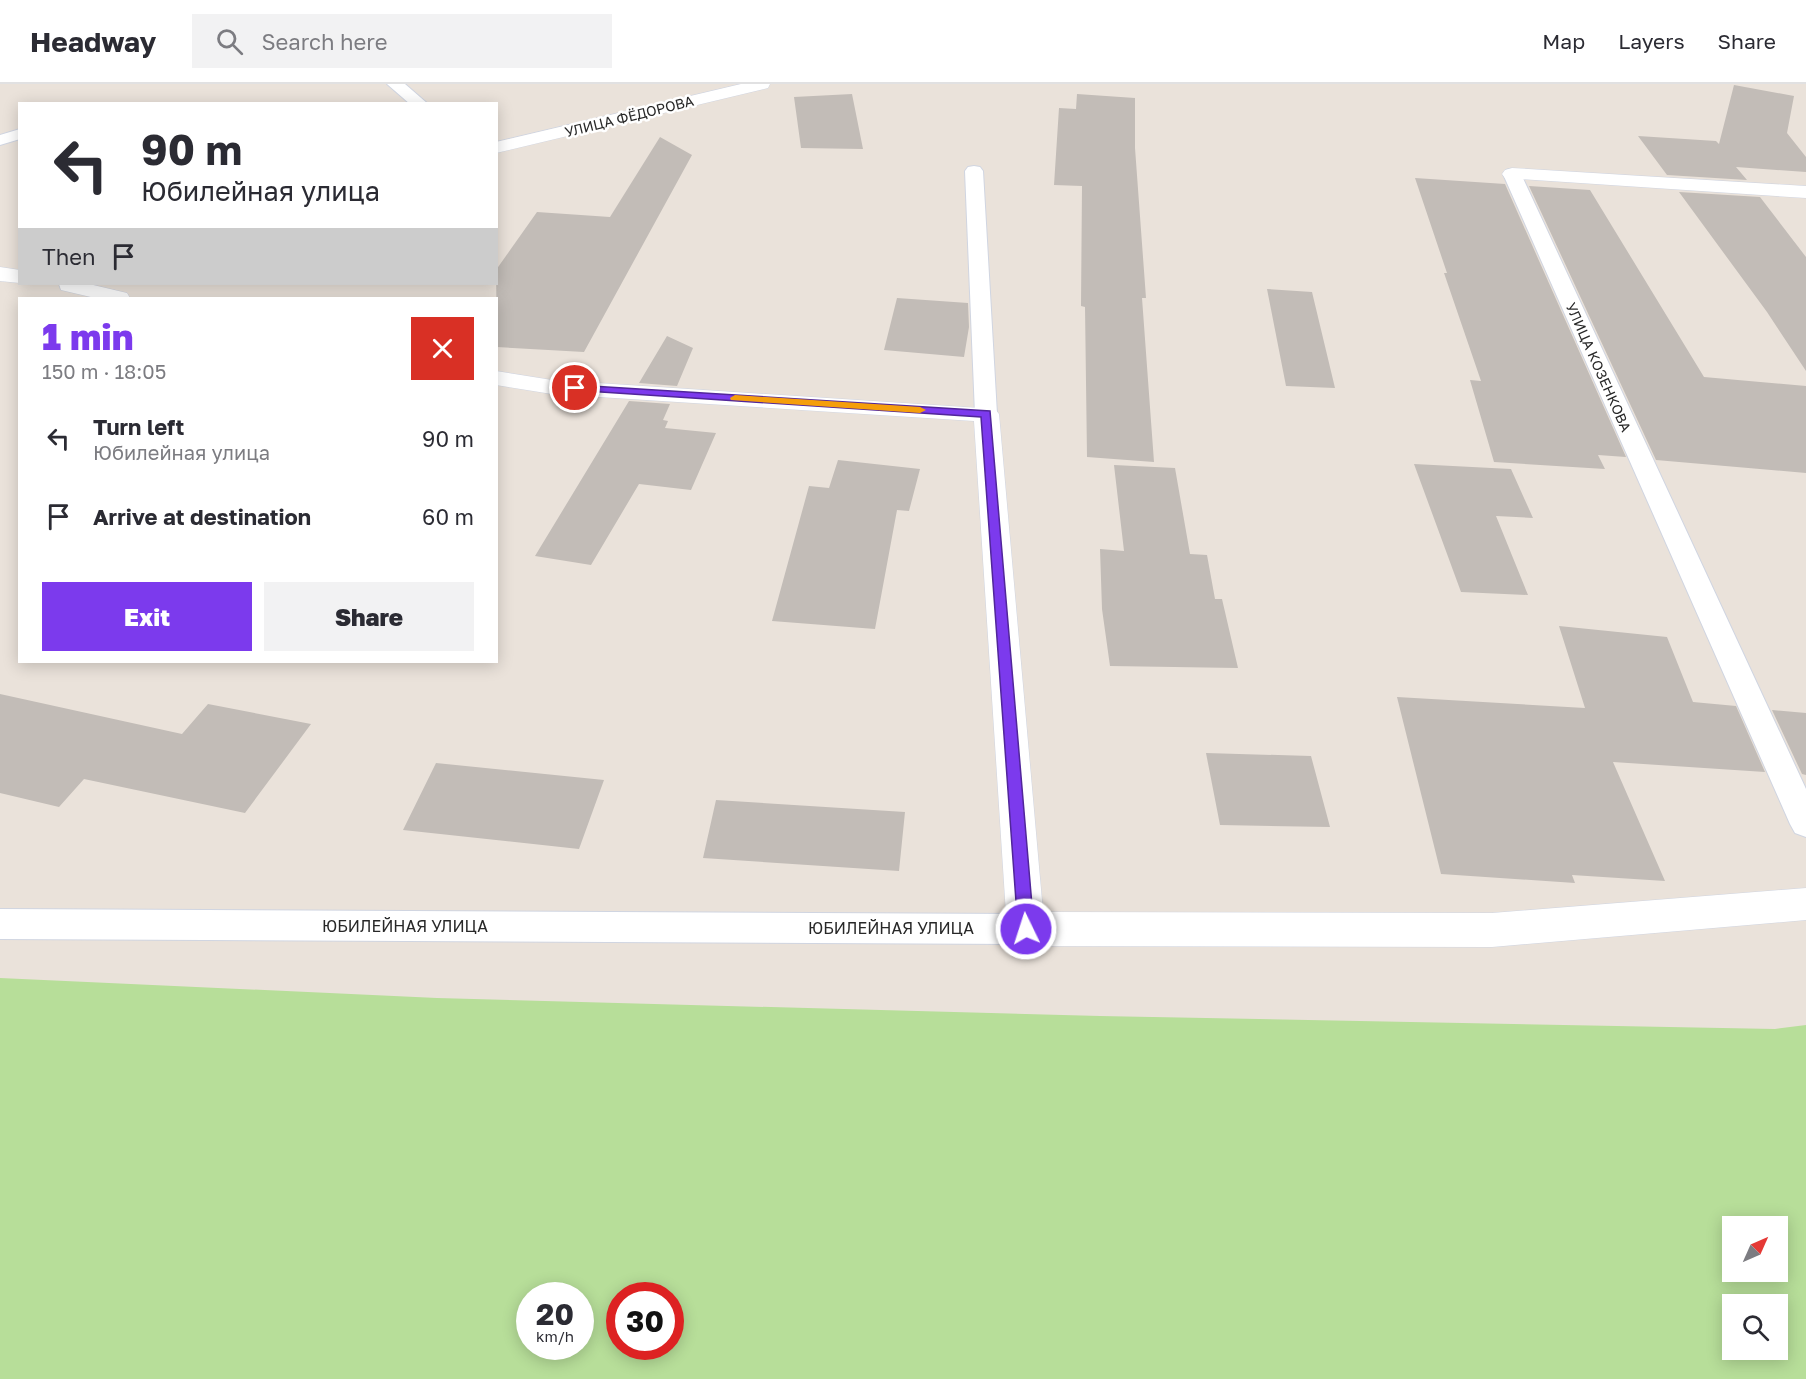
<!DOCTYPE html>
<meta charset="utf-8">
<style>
:root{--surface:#fff;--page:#f2f2f3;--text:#2b2b33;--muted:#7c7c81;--line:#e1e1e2;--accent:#7c3aed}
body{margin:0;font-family:"Golos Text",sans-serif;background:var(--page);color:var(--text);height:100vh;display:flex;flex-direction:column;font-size:22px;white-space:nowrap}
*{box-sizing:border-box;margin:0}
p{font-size:20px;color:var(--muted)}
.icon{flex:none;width:33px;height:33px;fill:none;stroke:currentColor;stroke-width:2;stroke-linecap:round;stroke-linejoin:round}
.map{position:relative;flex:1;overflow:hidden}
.sheet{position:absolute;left:18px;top:213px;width:480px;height:366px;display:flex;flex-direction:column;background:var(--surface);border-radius:0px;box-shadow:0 3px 15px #0003}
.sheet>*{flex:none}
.guide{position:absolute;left:18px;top:18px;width:480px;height:183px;border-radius:0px;box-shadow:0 3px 15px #0003;background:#fff;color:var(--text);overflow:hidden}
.needle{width:39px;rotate:45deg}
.buttons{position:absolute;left:1722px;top:1132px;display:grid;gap:12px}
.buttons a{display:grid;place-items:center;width:66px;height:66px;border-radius:0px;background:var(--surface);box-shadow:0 3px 15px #0003;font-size:30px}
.speed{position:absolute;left:516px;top:1198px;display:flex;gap:12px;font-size:30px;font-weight:700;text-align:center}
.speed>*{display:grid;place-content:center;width:78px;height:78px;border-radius:50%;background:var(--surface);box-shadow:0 3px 15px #0003;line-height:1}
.speed small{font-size:15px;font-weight:400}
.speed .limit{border:9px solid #d22;background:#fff;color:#111}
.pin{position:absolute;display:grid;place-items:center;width:51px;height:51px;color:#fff;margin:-26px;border:3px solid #fff;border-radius:50%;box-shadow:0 2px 6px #0007}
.me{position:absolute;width:66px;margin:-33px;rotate:356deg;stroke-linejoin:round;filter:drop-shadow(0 0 4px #0008)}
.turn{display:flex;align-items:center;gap:21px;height:126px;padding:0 24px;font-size:27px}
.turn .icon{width:78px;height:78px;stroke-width:2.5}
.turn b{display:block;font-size:42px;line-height:51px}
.then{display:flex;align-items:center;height:57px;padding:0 24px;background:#0003;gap:12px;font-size:22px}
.round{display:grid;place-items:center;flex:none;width:63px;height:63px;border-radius:0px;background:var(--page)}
.summary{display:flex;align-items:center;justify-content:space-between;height:102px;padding:0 24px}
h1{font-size:36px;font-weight:800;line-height:45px;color:var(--accent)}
.action{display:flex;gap:12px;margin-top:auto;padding:12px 24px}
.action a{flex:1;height:69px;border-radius:0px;background:var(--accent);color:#fff;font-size:24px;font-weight:800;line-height:69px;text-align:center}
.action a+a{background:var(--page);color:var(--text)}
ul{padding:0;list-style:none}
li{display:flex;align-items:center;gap:18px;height:78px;padding:0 24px}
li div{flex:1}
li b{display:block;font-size:22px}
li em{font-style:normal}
header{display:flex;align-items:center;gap:36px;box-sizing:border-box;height:84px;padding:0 30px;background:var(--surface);border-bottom:2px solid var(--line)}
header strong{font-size:28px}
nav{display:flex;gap:33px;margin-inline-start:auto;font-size:21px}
.search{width:420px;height:54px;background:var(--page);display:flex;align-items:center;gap:15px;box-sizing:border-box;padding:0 21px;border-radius:0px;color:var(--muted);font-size:22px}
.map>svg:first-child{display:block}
</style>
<header>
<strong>Headway</strong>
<div class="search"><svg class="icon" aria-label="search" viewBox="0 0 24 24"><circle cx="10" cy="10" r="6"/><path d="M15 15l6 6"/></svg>Search here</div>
<nav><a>Map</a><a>Layers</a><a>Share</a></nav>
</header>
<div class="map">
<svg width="1806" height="1295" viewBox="0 0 1806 1295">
<rect width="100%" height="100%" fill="#eae2da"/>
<path fill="#b7de99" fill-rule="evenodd" d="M0,894L437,914L1100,932L1775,945L1806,941V1295H0ZM1732,1143H1778V1188H1732ZM530,1212H580V1263H530ZM620,1212H670V1263H620ZM1732,1221H1778V1266H1732Z"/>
<path fill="#c2bcb7" d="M1734,1L1794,12L1787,49L1806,73V88L1736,83L1747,96L1667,91L1638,52L1716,57L1719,60Z
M852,10L863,65L801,64L794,13Z
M1077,10L1135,14V64L1146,214H1142L1154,378L1087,373L1085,223L1081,222L1082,102L1054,101L1059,24L1076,25Z
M660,53L692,71L584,268L497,263L496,186L537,128L610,133Z
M1415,94L1505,100L1626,373L1598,371L1605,385L1494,378L1470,296L1481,297L1444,189H1447Z
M1529,102L1590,106L1704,293L1806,302V389L1656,376Z
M1679,108L1760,113L1806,173V287L1767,228Z
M1267,205L1312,208L1335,304L1286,302Z
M897,214L968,219L969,243L964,273L884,266Z
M667,252L693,264L677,302L639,299Z
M629,317L670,320L663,336L668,337L665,344L716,349L691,406L639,400L591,481L535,472Z
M838,376L920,385L909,427L897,426L875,545L772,537L809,402L829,404Z
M1414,380L1511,385L1533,434L1496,432L1528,511L1461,508Z
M1114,381L1175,384L1190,470L1207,471L1215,515H1222L1238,584L1110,582L1102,525L1100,465L1124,467Z
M1559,542L1667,553L1693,618L1736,622L1765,688L1613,678L1665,797L1572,791L1575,799L1441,790L1397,613L1585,624Z
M0,610L182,650L208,620L311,640L245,729L84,695L59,723L0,709Z
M1772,626L1806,629V691L1802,690Z
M1206,669L1311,672L1330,743L1220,741Z
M436,679L604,696L579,765L403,746Z
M716,716L905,728L899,787L703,774Z"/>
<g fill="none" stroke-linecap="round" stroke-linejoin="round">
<defs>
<path id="lane" d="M387,0H405L428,20H410Z
M20,45V55L0,61V51Z
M974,82L980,83L983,87L997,330L994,335L986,337L978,335L975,330L965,87L968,83Z
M1512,85L1518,86L1521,90L1806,705V753L1795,749L1790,740L1503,90L1506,86Z
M0,825L1026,830L1038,834L1043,845L1038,856L1026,860L0,855Z"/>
<path id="street" d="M741,0H770L768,4L496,69V58Z
M1512,84L1806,102V114L1505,94L1502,90L1505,86Z
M0,183L20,186V199L0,197Z
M59,200H89L127,209L130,214H95L61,206Z
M496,287L552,296L995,325L999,330L1043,828L1492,829L1806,804V836L1492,863L1026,862L1013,857L1007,845L974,337L552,310L496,301Z"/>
</defs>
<use href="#lane" stroke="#d0d5e1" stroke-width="2"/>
<use href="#street" stroke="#d0d5e1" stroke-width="1"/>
<use href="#lane" fill="#fff" fill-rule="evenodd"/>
<use href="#street" fill="#fff" fill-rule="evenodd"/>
</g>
<path fill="#7c3aed" stroke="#51269a" stroke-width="1.5" d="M575,301L990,327L1034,845L1031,850L1026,852L1020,850L1018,845L981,333L571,306L570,304Z"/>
<path fill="#f59e0b" d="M735,311L920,323L926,326L920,329L731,316L730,314Z"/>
<g text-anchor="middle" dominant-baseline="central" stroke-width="5" stroke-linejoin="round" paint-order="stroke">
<g font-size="14" fill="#282828" stroke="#fff">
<text transform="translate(629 32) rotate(-14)">УЛИЦА ФЁДОРОВА</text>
<text transform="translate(1599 283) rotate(66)">УЛИЦА КОЗЕНКОВА</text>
</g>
<g font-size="16" fill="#282828" stroke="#fff">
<text x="405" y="842">ЮБИЛЕЙНАЯ УЛИЦА</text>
<text x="891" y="844">ЮБИЛЕЙНАЯ УЛИЦА</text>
</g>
</g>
</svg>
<div class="buttons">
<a><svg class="needle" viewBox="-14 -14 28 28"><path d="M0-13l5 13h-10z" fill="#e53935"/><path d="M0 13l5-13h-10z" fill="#7c7c81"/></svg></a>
<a><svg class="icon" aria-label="search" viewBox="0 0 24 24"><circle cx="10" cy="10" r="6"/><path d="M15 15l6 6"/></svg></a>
</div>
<div class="speed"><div>20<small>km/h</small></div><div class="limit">30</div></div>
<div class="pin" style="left:575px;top:304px;background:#d93025"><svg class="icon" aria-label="arrive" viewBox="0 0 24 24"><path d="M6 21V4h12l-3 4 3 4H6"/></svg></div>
<svg class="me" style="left:1026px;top:845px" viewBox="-20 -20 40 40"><circle r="17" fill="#7c3aed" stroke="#fff" stroke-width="3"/><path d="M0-11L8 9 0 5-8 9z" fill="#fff"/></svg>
<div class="guide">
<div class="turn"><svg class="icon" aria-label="left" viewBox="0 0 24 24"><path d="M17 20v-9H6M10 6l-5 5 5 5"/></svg><div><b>90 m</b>Юбилейная улица</div></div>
<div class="then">Then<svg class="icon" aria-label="arrive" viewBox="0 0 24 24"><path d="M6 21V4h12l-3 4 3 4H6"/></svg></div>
</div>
<section class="sheet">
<div class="summary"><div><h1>1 min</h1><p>150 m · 18:05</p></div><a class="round" style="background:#d93025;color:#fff"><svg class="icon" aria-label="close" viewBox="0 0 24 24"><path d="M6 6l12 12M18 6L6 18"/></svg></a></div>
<ul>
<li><svg class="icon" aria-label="left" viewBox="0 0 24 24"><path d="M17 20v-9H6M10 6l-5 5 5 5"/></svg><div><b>Turn left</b><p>Юбилейная улица</p></div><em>90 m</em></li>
<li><svg class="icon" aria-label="arrive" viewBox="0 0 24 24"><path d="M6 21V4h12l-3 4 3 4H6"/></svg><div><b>Arrive at destination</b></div><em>60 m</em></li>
</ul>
<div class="action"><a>Exit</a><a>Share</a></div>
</section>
</div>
